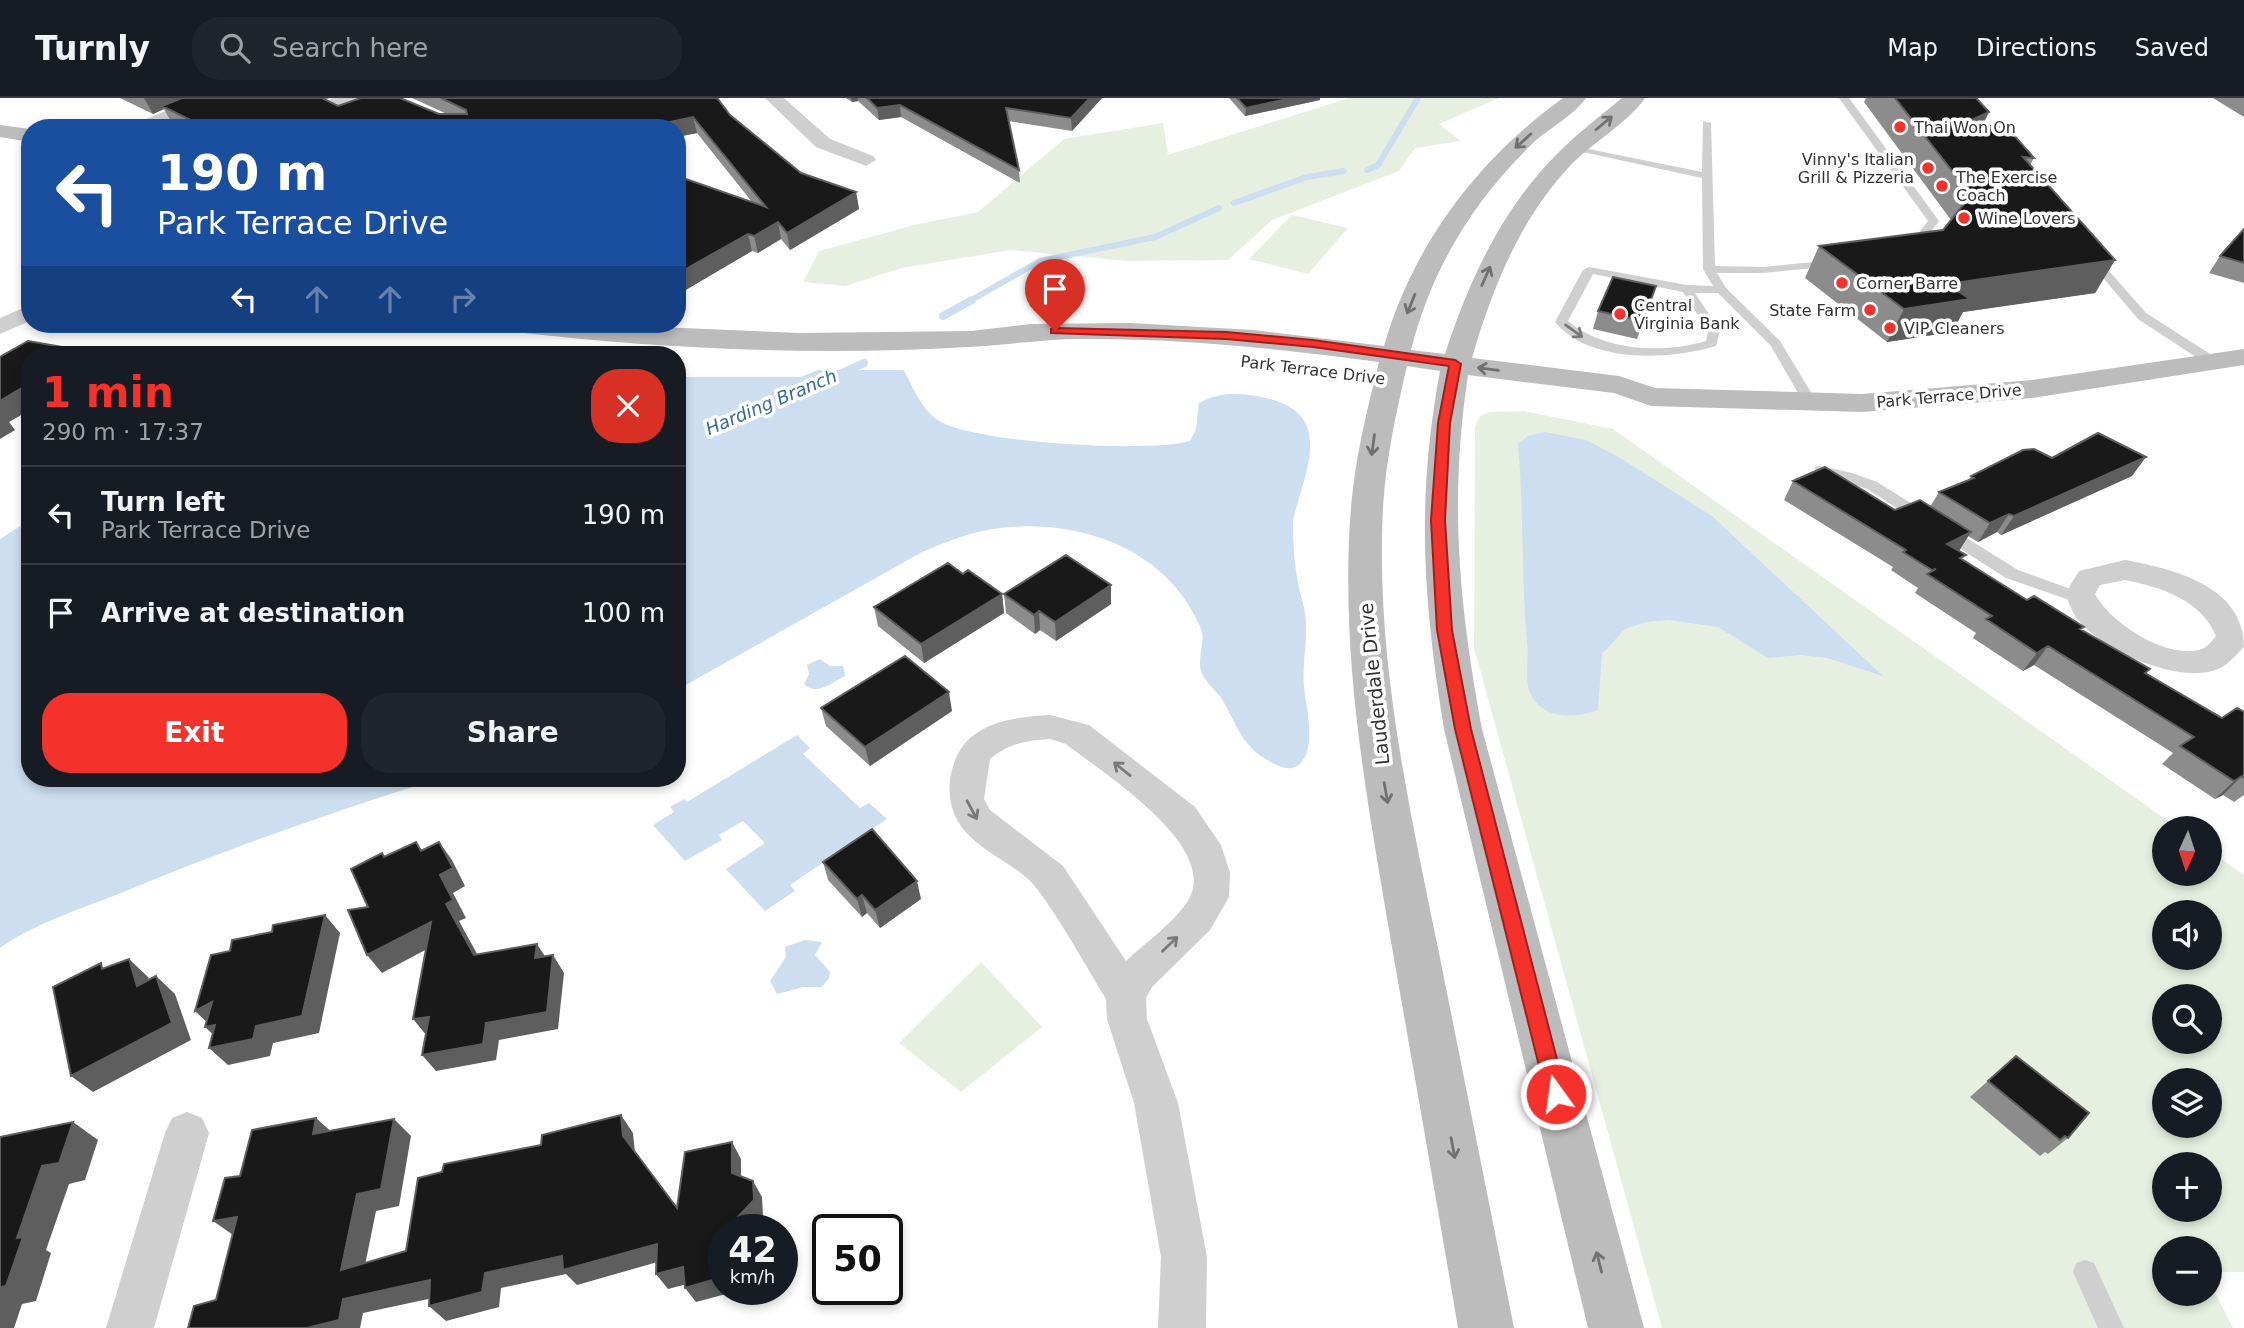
<!DOCTYPE html>
<meta charset="utf-8">
<style>
:root{--surface:#171b24;--page:#20242c;--text:#f1f3f6;--muted:#9ea1a6;--line:#363941;--accent:#f4312a}
body{margin:0;font-family:"DejaVu Sans",sans-serif;background:var(--page);color:var(--text);height:100vh;display:flex;flex-direction:column;font-size:26px;white-space:nowrap}
*{box-sizing:border-box;margin:0}
p{font-size:23px;color:var(--muted)}
.icon{flex:none;width:38px;height:38px;fill:none;stroke:currentColor;stroke-width:2;stroke-linecap:round;stroke-linejoin:round}
.map{position:relative;flex:1;overflow:hidden}
.drawer{position:absolute;left:21px;top:248px;width:665px;height:441px;display:flex;flex-direction:column;background:var(--surface);border-radius:28px;box-shadow:0 4px 10px #0003}
.drawer>*{flex:none}
.hud{position:absolute;left:21px;top:21px;width:665px;height:214px;border-radius:28px;box-shadow:0 4px 10px #0003;background:#1a4fa0;color:#fff;overflow:hidden}
.needle{width:46px;rotate:183deg}
.controls{position:absolute;left:2152px;top:718px;display:grid;gap:14px}
.controls a{display:grid;place-items:center;width:70px;height:70px;border-radius:50%;background:var(--surface);box-shadow:0 4px 10px #0003;font-size:35px}
.speed{position:absolute;left:707px;top:1116px;display:flex;gap:14px;font-size:35px;font-weight:700;text-align:center}
.speed>*{display:grid;place-content:center;width:91px;height:91px;border-radius:50%;background:var(--surface);box-shadow:0 4px 10px #0003;line-height:1}
.speed small{font-size:18px;font-weight:400}
.speed .limit{border:4px solid #111;border-radius:10px;background:#fff;color:#111}
.pin{position:absolute;display:grid;place-items:center;width:60px;height:60px;color:#fff;margin:-72px -30px;border-radius:50% 50% 50% 0;rotate:-45deg;box-shadow:0 0 7px #0007}
.pin .icon{rotate:45deg}
.me{position:absolute;width:77px;margin:-38px;rotate:346deg;stroke-linejoin:round;filter:drop-shadow(0 0 5px #0008)}
.turn{display:flex;align-items:center;gap:24px;height:147px;padding:0 21px;font-size:32px}
.turn .icon{width:91px;height:91px;stroke-width:2.5}
.turn b{display:block;font-size:49px;line-height:60px}
.lanes{display:flex;align-items:center;height:66px;padding:0 21px;background:#0003;justify-content:center;gap:35px;direction:ltr}
.lanes .off{opacity:.35}
.round{display:grid;place-items:center;flex:none;width:74px;height:74px;border-radius:28px;background:var(--page)}
.summary{display:flex;align-items:center;justify-content:space-between;height:119px;padding:0 21px}
h1{font-size:42px;font-weight:600;line-height:52px;color:var(--accent)}
.action{display:flex;gap:14px;margin-top:auto;padding:14px 21px}
.action a{flex:1;height:80px;border-radius:28px;background:var(--accent);color:#fff;font-size:28px;font-weight:600;line-height:80px;text-align:center}
.action a+a{background:var(--page);color:var(--text)}
ul{padding:0;list-style:none}
li{display:flex;align-items:center;gap:21px;height:98px;padding:0 21px;border-top:2px solid var(--line)}
li div{flex:1}
li b{display:block;font-size:26px}
li em{font-style:normal}
header{display:flex;align-items:center;gap:42px;box-sizing:border-box;height:98px;padding:0 35px;background:var(--surface);border-bottom:2px solid var(--line)}
header strong{font-size:33px}
nav{display:flex;gap:38px;margin-inline-start:auto;font-size:24px}
.search{width:490px;height:63px;background:var(--page);display:flex;align-items:center;gap:18px;box-sizing:border-box;padding:0 24px;border-radius:28px;color:var(--muted);font-size:26px}
.map>svg:first-child{display:block}
</style>
<header>
<strong>Turnly</strong>
<div class="search"><svg class="icon" aria-label="search" viewBox="0 0 24 24"><circle cx="10" cy="10" r="6"/><path d="M15 15l6 6"/></svg>Search here</div>
<nav><a>Map</a><a>Directions</a><a>Saved</a></nav>
</header>
<div class="map">
<svg width="2244" height="1230" viewBox="0 0 2244 1230">
<rect width="100%" height="100%" fill="#fff"/>
<path fill="#e7f0e0" fill-rule="evenodd" d="M1349,0H1499L1439,26L1461,43L1415,50L1399,73L1272,122L1228,162L1127,163L1011,152L901,170L846,188L803,184L819,153L918,126L978,114L1064,41L1163,25L1168,57Z
M1292,117L1348,130L1308,176L1249,161Z
M1524,313L1613,331L2178,730H2165V775H2210V753L2244,777V1174H2210V1150H2165V1195H2210V1185L2233,1230H1662L1474,550L1475,329L1480,318L1490,314ZM2165,814H2210V859H2165ZM2165,898H2210V943H2165ZM2165,982H2210V1027H2165ZM2165,1066H2210V1111H2165Z
M981,864L1042,929L961,994L899,945Z"/>
<path fill="#ccdef0" d="M818,272H904C913,290 923,314 941,324C979,345 1148,355 1190,343L1196,331L1199,305C1221,293 1242,295 1266,300C1324,313 1313,355 1299,400C1297,409 1293,417 1293,426C1293,445 1294,465 1298,484C1300,498 1306,512 1306,526C1307,547 1302,567 1304,589C1306,609 1319,657 1295,669C1288,672 1281,669 1275,666C1243,651 1239,631 1223,603C1217,593 1204,583 1201,573C1197,560 1206,543 1201,531C1167,447 1070,417 987,432C965,436 944,445 922,454L677,592V279H801Z
M1545,334L1586,342L1617,358L1712,418L1883,578L1827,560L1800,557L1768,560L1718,529L1668,522L1646,524L1625,531L1602,556L1598,612C1574,621 1540,622 1529,592C1525,579 1529,558 1527,544C1521,478 1524,412 1518,346L1528,338Z
M30,422V681H438C331,714 225,752 121,795C81,811 35,825 0,850V441Z
M820,561L830,568H843L845,578C832,584 816,599 804,586L809,576L807,567Z
M797,637L810,650L803,656L860,710L869,705L887,721L790,787L795,793L765,813L726,771L765,745L743,723L719,737L722,742L685,763L653,727L674,714L670,709L684,701L687,704Z
M805,842L822,844L815,857L830,874L829,880L822,889H803L777,896L770,883L786,859L785,849Z"/>
<g fill="none" stroke-linecap="round" stroke-linejoin="round">
<path stroke="#ccdef0" stroke-width="6" d="M1367,72L1378,67L1418,0
M1234,105L1307,79L1344,73
M968,204L1040,163L1155,139L1219,110"/>
<path stroke="#ccdef0" stroke-width="8" d="M943,218L972,202
M838,277L864,265"/>
<path fill="#cfcfcf" fill-rule="evenodd" d="M1839,0H1849L1939,123L1915,154L1905,152L1928,123Z
M1703,23L1711,25L1715,168L1763,169L1834,162L1840,165L1834,168L1763,175H1717L1726,190L1780,243L1818,306L1816,309H1806L1771,248L1718,195H1695L1720,233L1716,248C1669,262 1590,266 1555,224L1583,172L1589,169L1687,187L1713,188L1703,171L1702,80L1569,51L1574,48L1702,74ZM1593,176L1683,194L1708,233L1706,243C1663,256 1603,253 1568,223Z
M2087,157H2095L2146,215L2218,261V267H2208L2138,221L2087,161Z
M1820,368L1852,375L1877,384L2018,472L2084,496L2086,500L2078,505L2006,480L1867,391L1815,375V369Z
M2085,1162L2094,1165L2124,1230H2098L2073,1174L2076,1165Z"/>
<path fill="#cfcfcf" fill-rule="evenodd" d="M196,0H221L151,30H125Z
M333,0H359L343,9L345,10L374,0H400L397,4L344,21L318,8Z
M765,0H784L830,41L873,58L876,62L866,68L816,49Z
M30,207V223L0,236V220Z
M2125,462C2174,471 2244,488 2244,549C2238,555 2231,563 2224,568C2187,591 2106,554 2080,524C2073,517 2069,505 2065,496L2079,473ZM2125,482C2161,489 2201,502 2216,538C2213,542 2208,548 2204,550C2170,565 2109,524 2095,496L2100,487Z
M1050,617L1089,627L1195,709L1221,747L1230,775L1229,799L1210,832L1152,889L1146,900L1147,921L1178,1005L1207,1159L1206,1230H1158L1161,1159L1134,1005L1107,921L1106,901C1084,865 1063,826 1038,792C1020,767 983,756 964,732C952,717 948,700 950,682C958,627 1002,620 1050,617ZM1050,641L1066,646C1101,674 1216,745 1190,799C1177,823 1146,844 1126,863L1063,768L990,712L984,701L990,661C1009,645 1025,643 1050,641Z
M187,1014L202,1020L209,1035L154,1230H106L165,1035L172,1020Z"/>
<path fill="#bcbcbc" fill-rule="evenodd" d="M1563,0H1586C1573,19 1545,32 1529,49C1471,106 1431,173 1411,252L1445,256C1468,185 1500,115 1553,60C1574,38 1599,19 1622,0H1645C1628,25 1591,45 1569,69C1519,123 1492,191 1472,260L1619,278L1655,290L1862,296L2032,282L2244,251V267L2032,300L1862,314L1651,308L1614,295L1468,277C1449,403 1459,507 1482,631L1644,1230H1588L1444,631C1423,502 1416,402 1440,273L1407,268C1396,315 1386,361 1383,409C1375,560 1409,708 1439,855C1464,980 1489,1105 1514,1230H1458C1437,1105 1415,980 1393,855C1368,708 1339,559 1351,409C1355,360 1367,312 1379,264C1283,251 1187,241 1090,241C1049,240 1009,247 968,249C817,258 664,251 514,234L504,232L500,226H590L799,235L971,233L1031,226L1130,225L1253,232L1384,248C1413,147 1478,61 1563,0Z
M0,27L30,31V44L0,39Z"/>
</g>
<path fill="#8c8c8c" d="M120,0H329L326,2L338,8L439,16H447L412,0H717L730,17L801,75L856,94L859,111L790,152L781,141L758,155L752,153L677,197L752,104L697,35L677,39V30H182L171,24L164,11L153,16Z
M846,0H1102L1072,33L1008,23L1019,72L1020,85L901,19L879,22L858,3L852,4Z
M1229,0H1320V2L1245,18Z
M1866,0H1976L1989,14L1982,28L2034,60L2030,67L2115,162L2095,195L1963,214L1952,234L1887,244L1805,180L1819,148L1943,132L1951,122L1864,4Z
M2213,0H2244V19Z
M2244,131V185L2209,175L2220,158Z
M1650,205L1637,241L1593,231L1598,213Z
M2052,360L2132,378L2001,437L1997,434L1978,444L1968,438L1959,453L1963,462L2027,502L2081,532L2146,576L2222,620L2244,614V697L2234,704L2223,697L2215,701L2162,666L2173,655L2034,567L2023,573L1973,540L1976,535L1915,495L1918,490L1891,472L1893,469L1784,402L1793,383L1895,412L1930,409L1939,394L1969,382L1971,378Z
M963,476L1002,496L1004,515L924,565L878,528L874,509Z
M1111,487V506L1056,543L1040,532L1035,536L1006,515L1004,496Z
M821,610L952,613L870,668L826,628Z
M823,764L921,801L880,830L867,815L862,819L828,782Z
M2016,958L2068,1040L2048,1056L2045,1054L2040,1058L1970,999Z"/>
<path fill="#5e5e5e" d="M144,0H189L162,8L164,11L153,16Z
M851,0H858V3L852,4Z
M1090,0H1102L1072,33L1071,20Z
M1292,0H1320V2L1245,18L1246,10Z
M900,7L901,19L879,22L877,10Z
M1989,14L1974,43L1959,28Z
M693,19L697,35L677,39V30H641Z
M856,94L859,111L790,152L787,135Z
M778,124L781,141L758,155L754,138Z
M748,136L752,153L677,197V176Z
M2115,162L2095,195L1963,214L1952,234L1887,244L1904,211L1947,186Z
M30,285V312L9,324L15,332L0,341V303Z
M2146,359L2132,378L2001,437L2014,418Z
M2009,416L1997,434L1978,444L1990,425Z
M1971,434L1959,453L1947,446Z
M1111,487V506L1056,543L1055,524Z
M1002,496L1004,515L924,565L921,546Z
M1039,513L1040,532L1035,536L1034,517Z
M2048,548L2034,567L2023,573L2037,555Z
M949,594L952,613L870,668L865,649Z
M2242,678L2223,697L2215,701L2234,683Z
M439,744L452,762L465,788L453,795L466,820L459,823L487,874L474,857L446,806L440,777Z
M917,783L921,801L880,830L875,812Z
M862,797L867,815L862,819L857,801Z
M325,817L340,835L319,935L273,945L270,958L228,967L209,950L256,928Z
M431,824L444,842L382,875L367,857Z
M537,846L548,863L535,860Z
M553,857L564,875L558,931L499,942L496,962L436,973L422,957L486,925Z
M129,861L148,879L157,905L137,888Z
M156,878L175,896L191,942L93,994L71,978Z
M212,904L223,946L205,929L211,928L195,913Z
M429,919L427,938L413,921Z
M621,1017L633,1035L635,1055L623,1038Z
M316,1020L335,1037L313,1036Z
M394,1021L411,1038L399,1108L376,1113L361,1187L341,1172L357,1096Z
M73,1024L98,1042L85,1082L69,1086L46,1152L51,1155L36,1203L22,1206L14,1230H0V1189L17,1140L42,1068Z
M732,1044L741,1061V1091L732,1075Z
M753,1083L762,1099L763,1118L750,1132H737V1120Z
M237,1119L236,1139L213,1123Z
M657,1146L668,1161L577,1187L566,1176L501,1190L499,1209L446,1223L429,1208L485,1175L562,1158Z
M683,1169L695,1184L668,1191L656,1176Z
M723,1179V1192H741L696,1204L685,1190Z
M430,1182L447,1197L363,1215L360,1230H307L343,1201Z"/>
<path fill="#191919" stroke="#5e5e5e" stroke-width="2" d="M182,0H322L338,8L361,0H400L439,16H467L466,12L441,0H717L730,17L801,75L856,94L787,135L778,124L754,138L748,136L677,176V78L766,109L693,19L641,30H197L203,28L162,8Z
M867,0H1090L1071,20L1006,10L1019,72L900,7L877,10Z
M1237,0H1292L1246,10Z
M1895,0H1976L1989,14L1959,28H2006L2034,60L2023,59L2115,162L1947,186L1970,201L1904,211L1819,148L1943,132L1971,97Z
M2244,131V165L2220,158Z
M1613,179L1656,188L1643,223L1598,213Z
M28,243L85,253L78,257H30V285L0,303V259Z
M2098,335L2146,359L2014,418L2009,416L1990,425L1939,394L1974,380L1971,378L2023,352L2034,351L2052,360Z
M1825,369L1895,412L1920,402L1971,434L1947,446L1966,457L1960,460L2027,502L2034,498L2084,529L2080,531L2150,571L2145,575L2222,620L2237,610L2244,614V680L2242,678L2234,683L2180,648L2194,639L2048,548L2037,555L1986,521L1992,518L1927,476L1936,471L1932,472L1903,454L1906,452L1793,383Z
M1066,457L1111,487L1055,524L1039,513L1034,517L1004,496Z
M948,465L963,476L968,472L1002,496L921,546L874,509Z
M905,558L949,594L865,649L821,610Z
M872,731L917,783L875,812L862,797L857,801L823,764Z
M416,744L421,753L439,744L453,770L440,777L453,802L446,806L474,857L537,846L535,860L553,857L547,914L486,925L483,946L422,957L429,919L413,921L431,824L367,857L348,812L368,809L351,771L382,755L384,759Z
M325,817L302,918L256,928L253,941L209,950L215,927L205,929L212,904L195,913L211,857L230,853L232,842L272,834L273,827Z
M129,861L137,888L156,878L172,925L71,978L53,889L101,865L102,871Z
M2016,958L2089,1015L2068,1040L2065,1038L2060,1042L1988,983Z
M621,1017L623,1038L677,1110L685,1054L732,1044V1075L753,1083L754,1102L737,1120V1132H723V1179L685,1190L683,1169L656,1176L657,1146L563,1172L562,1158L485,1175L482,1194L429,1208L430,1182L343,1201L339,1222L307,1230H188L194,1208L216,1202L237,1119L213,1123L225,1080L240,1078L252,1032L316,1020L313,1036L394,1021L381,1091L357,1096L341,1172L406,1153L418,1080L442,1074L444,1066L541,1047L542,1037Z
M73,1024L59,1065L42,1068L17,1140L23,1139L6,1188L0,1189V1039Z"/>
<defs><path id="oneway-shaft" d="M-6 0H5M1.5-3L5.5 0L1.5 3" fill="none" stroke-width="1.6" stroke-linecap="round" stroke-linejoin="round" transform="scale(1.75)"/></defs>
<g stroke="#707070">
<use href="#oneway-shaft" transform="translate(1604 25) rotate(-40)"/>
<use href="#oneway-shaft" transform="translate(1523 43) rotate(138)"/>
<use href="#oneway-shaft" transform="translate(1486 178) rotate(-66)"/>
<use href="#oneway-shaft" transform="translate(1411 206) rotate(112)"/>
<use href="#oneway-shaft" transform="translate(1488 271) rotate(-172)"/>
<use href="#oneway-shaft" transform="translate(1373 347) rotate(98)"/>
<use href="#oneway-shaft" transform="translate(1386 695) rotate(80)"/>
<use href="#oneway-shaft" transform="translate(1453 1050) rotate(79)"/>
<use href="#oneway-shaft" transform="translate(1599 1164) rotate(-104)"/>
</g>
<g stroke="#797979">
<use href="#oneway-shaft" transform="translate(1574 233) rotate(36)"/>
<use href="#oneway-shaft" transform="translate(1122 671) rotate(-141)"/>
<use href="#oneway-shaft" transform="translate(972 712) rotate(62)"/>
<use href="#oneway-shaft" transform="translate(1170 846) rotate(-44)"/>
</g>
<path fill="#f4312a" stroke="#9f201b" stroke-width="2" d="M1055,230L1226,234L1313,242L1455,262L1461,266L1450,325L1445,422L1452,532L1471,631L1566,996L1563,1003L1556,1005L1549,1003L1546,996L1455,631L1437,532L1431,422L1438,325L1449,268L1313,249L1226,241L1051,235V231Z"/>
<g fill="#f4312a" stroke="#fff" stroke-width="2.5">
<circle cx="1900" cy="29" r="7"/>
<circle cx="1928" cy="70" r="7"/>
<circle cx="1942" cy="88" r="7"/>
<circle cx="1964" cy="120" r="7"/>
<circle cx="1842" cy="185" r="7"/>
<circle cx="1870" cy="212" r="7"/>
<circle cx="1620" cy="216" r="7"/>
<circle cx="1890" cy="230" r="7"/>
</g>
<g text-anchor="middle" dominant-baseline="central" stroke-width="7" stroke-linejoin="round" paint-order="stroke">
<g font-size="16" fill="#323232" stroke="#fff" text-anchor="start">
<text x="1914" y="29">Thai Won On</text>
<text x="1914" y="61" text-anchor="end">Vinny's Italian<tspan x="1914" dy="18">Grill &amp; Pizzeria</tspan></text>
<text x="1956" y="79">The Exercise<tspan x="1956" dy="18">Coach</tspan></text>
<text x="1978" y="120">Wine Lovers</text>
<text x="1856" y="185">Corner Barre</text>
<text x="1634" y="207">Central<tspan x="1634" dy="18">Virginia Bank</tspan></text>
<text x="1856" y="212" text-anchor="end">State Farm</text>
<text x="1904" y="230">VIP Cleaners</text>
</g>
<g font-size="16" fill="#323232" stroke="#fff">
<text transform="translate(1313 272) rotate(7)">Park Terrace Drive</text>
<text transform="translate(1949 298) rotate(-5)">Park Terrace Drive</text>
</g>
<g font-size="18" font-style="italic" fill="#376b9e" stroke="#fff">
<text transform="translate(771 304) rotate(-23)">Harding Branch</text>
</g>
<g font-size="19" fill="#323232" stroke="#fff">
<text transform="translate(1374 586) rotate(-96)">Lauderdale Drive</text>
</g>
</g>
</svg>
<div class="controls">
<a><svg class="needle" viewBox="-14 -14 28 28"><path d="M0-13l5 13h-10z" fill="#e53935"/><path d="M0 13l5-13h-10z" fill="#9ea1a6"/></svg></a>
<a><svg class="icon" aria-label="sound" viewBox="0 0 24 24"><path d="M4 9h4l5-4v14l-5-4H4zM17 9q2 3 0 6"/></svg></a>
<a><svg class="icon" aria-label="search" viewBox="0 0 24 24"><circle cx="10" cy="10" r="6"/><path d="M15 15l6 6"/></svg></a>
<a><svg class="icon" aria-label="layers" viewBox="0 0 24 24"><path d="M12 4l9 5-9 5-9-5zM3 14l9 5 9-5"/></svg></a>
<a>+</a>
<a>−</a>
</div>
<div class="speed"><div>42<small>km/h</small></div><div class="limit">50</div></div>
<div class="pin" style="left:1055px;top:233px;background:#d93025"><svg class="icon" aria-label="arrive" viewBox="0 0 24 24"><path d="M6 21V4h12l-3 4 3 4H6"/></svg></div>
<svg class="me" style="left:1556px;top:996px" viewBox="-20 -20 40 40"><circle r="17" fill="#f4312a" stroke="#fff" stroke-width="3"/><path d="M0-11L8 9 0 5-8 9z" fill="#fff"/></svg>
<div class="hud">
<div class="turn"><svg class="icon" aria-label="left" viewBox="0 0 24 24"><path d="M17 20v-9H6M10 6l-5 5 5 5"/></svg><div><b>190 m</b>Park Terrace Drive</div></div>
<div class="lanes"><svg class="icon" aria-label="left" viewBox="0 0 24 24"><path d="M17 20v-9H6M10 6l-5 5 5 5"/></svg><svg class="icon off" aria-label="ahead" viewBox="0 0 24 24"><path d="M12 20V5M6 11l6-6 6 6"/></svg><svg class="icon off" aria-label="ahead" viewBox="0 0 24 24"><path d="M12 20V5M6 11l6-6 6 6"/></svg><svg class="icon off" aria-label="right" viewBox="0 0 24 24"><path d="M7 20v-9h11M14 6l5 5-5 5"/></svg></div>
</div>
<section class="drawer">
<div class="summary"><div><h1>1 min</h1><p>290 m · 17:37</p></div><a class="round" style="background:#d93025;color:#fff"><svg class="icon" aria-label="close" viewBox="0 0 24 24"><path d="M6 6l12 12M18 6L6 18"/></svg></a></div>
<ul>
<li><svg class="icon" aria-label="left" viewBox="0 0 24 24"><path d="M17 20v-9H6M10 6l-5 5 5 5"/></svg><div><b>Turn left</b><p>Park Terrace Drive</p></div><em>190 m</em></li>
<li><svg class="icon" aria-label="arrive" viewBox="0 0 24 24"><path d="M6 21V4h12l-3 4 3 4H6"/></svg><div><b>Arrive at destination</b></div><em>100 m</em></li>
</ul>
<div class="action"><a>Exit</a><a>Share</a></div>
</section>
</div>
